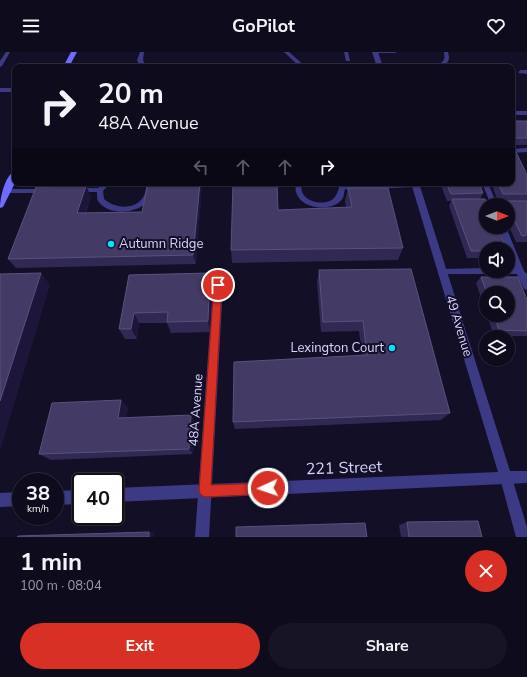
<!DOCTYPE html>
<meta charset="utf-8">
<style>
:root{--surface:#0e0b1c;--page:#171425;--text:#f1f3f6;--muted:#9b9ba3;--line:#2e2b3b;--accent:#d93025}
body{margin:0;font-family:"Nunito Sans",sans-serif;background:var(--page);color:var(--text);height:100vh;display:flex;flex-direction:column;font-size:15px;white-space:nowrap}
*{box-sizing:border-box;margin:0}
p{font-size:13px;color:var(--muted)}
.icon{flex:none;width:22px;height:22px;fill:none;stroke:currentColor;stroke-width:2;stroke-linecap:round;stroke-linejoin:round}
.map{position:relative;height:485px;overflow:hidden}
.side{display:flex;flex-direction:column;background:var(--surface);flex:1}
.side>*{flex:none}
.top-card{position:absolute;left:12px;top:12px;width:503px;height:122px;border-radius:8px;box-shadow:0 1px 3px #0004,0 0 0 1px var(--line);background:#0e0b1c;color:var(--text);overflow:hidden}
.needle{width:26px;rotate:90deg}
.controls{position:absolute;left:479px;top:146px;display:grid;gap:8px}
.controls a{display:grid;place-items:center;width:36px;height:36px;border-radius:50%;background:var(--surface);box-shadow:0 1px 3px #0004,0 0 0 1px var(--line);font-size:20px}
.speed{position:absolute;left:12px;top:421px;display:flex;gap:8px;font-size:20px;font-weight:700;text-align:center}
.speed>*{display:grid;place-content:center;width:52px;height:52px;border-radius:50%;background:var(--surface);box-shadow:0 1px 3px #0004,0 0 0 1px var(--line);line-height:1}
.speed small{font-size:10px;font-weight:400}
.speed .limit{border:2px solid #111;border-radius:6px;background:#fff;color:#111}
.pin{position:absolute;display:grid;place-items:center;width:34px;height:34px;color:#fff;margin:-17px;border:2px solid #fff;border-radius:50%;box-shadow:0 1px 4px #0007}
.me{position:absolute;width:44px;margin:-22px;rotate:267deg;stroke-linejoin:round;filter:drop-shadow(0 0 3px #0008)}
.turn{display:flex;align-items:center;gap:14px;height:84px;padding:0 20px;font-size:18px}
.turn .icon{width:52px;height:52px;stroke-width:2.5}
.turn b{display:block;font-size:28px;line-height:34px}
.lanes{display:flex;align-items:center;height:38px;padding:0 20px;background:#0003;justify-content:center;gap:20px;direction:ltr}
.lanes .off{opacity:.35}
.round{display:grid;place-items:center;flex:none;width:42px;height:42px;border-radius:21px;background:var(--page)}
.head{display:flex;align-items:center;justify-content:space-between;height:68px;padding:0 20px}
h1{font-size:24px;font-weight:700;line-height:30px}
.action{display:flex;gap:8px;margin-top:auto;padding:8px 20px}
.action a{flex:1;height:46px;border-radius:24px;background:var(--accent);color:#fff;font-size:16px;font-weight:700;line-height:46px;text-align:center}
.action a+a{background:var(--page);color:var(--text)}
header{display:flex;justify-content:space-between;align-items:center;height:52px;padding:0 20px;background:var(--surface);font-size:18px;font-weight:700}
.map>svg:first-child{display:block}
</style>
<header><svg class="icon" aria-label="menu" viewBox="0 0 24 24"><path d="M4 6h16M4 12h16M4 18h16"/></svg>GoPilot<svg class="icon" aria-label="heart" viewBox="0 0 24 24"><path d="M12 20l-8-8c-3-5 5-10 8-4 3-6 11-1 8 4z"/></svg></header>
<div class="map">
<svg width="527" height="485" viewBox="0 0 527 485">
<rect width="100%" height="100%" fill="#130f26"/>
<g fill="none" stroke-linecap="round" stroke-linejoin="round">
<path fill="#3d3a85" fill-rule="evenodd" d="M6,0H10L2,14L0,15V9Z
M140,0H144L143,8L146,15H140L137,8Z
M284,0H289L306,15H300Z
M344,0H348L350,9H346Z
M374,0H397L395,1H376Z
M444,0H448C450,7 449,10 443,14L406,15L409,13C416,14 442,16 444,7C445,5 444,1 444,0Z
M521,18H527V22L519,21L518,20Z
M0,36H15V40H0Z
M527,96V100L512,101V97Z
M103,131H110L103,139L104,147C120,161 148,156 146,131H152C153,134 153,137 153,140C148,161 110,167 98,149C97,147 97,143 97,140H77L74,138L77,136H98Z
M296,131H302C302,134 301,138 302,140C307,152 328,154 335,145C337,142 338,139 339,136L336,131H342L345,135L348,134L409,131H417L419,133L416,135L348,138L345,137C344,140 344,143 343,146C333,161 301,158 296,140C295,138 296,134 296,131Z
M482,131H488L497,153H491Z
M4,137H46L49,139L46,141H4Z
M498,175H506L524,219L527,222V238L524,237L517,222H439L438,220L439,218L442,217L486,216V219H508V216H515Z"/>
<path fill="#3d3a85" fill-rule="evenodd" d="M218,229L221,230L223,233L209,485H195L213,233L215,230Z
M506,420L511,421L512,426L527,475V485H516L500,426L501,421Z"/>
<path fill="#3d3a85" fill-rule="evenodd" d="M372,0H378L383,15H377Z
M512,59H527V63H512Z
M411,131H419L510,419H527V431L115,450V436L498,420Z
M81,438V452L55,453V439Z
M21,440V454L0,455V441Z"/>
<path fill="#6f6bff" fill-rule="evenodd" d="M71,0H77L69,15H63Z
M15,119V131L3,155L0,156C0,146 5,123 15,119Z"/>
</g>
<path fill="#312854" d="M512,69H527V93H512Z
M527,123V190H516L508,172V153H502L505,149H517H498L491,131H512Z
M202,131L196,212L16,216L8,207L91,144L86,161L142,160Z
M440,131H479L483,141L480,147L486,197V206H467L449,154L451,149H447Z
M348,136L403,196L398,208L232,211L231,198L278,158L346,156L345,149Z
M319,218L450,361L441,368L235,377L233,370L362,304L359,279L321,280L317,230Z
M210,221L212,233L210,280L171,281L167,271H139L137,287H125L119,277L129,223Z
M481,225L527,248V284H494L487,263H508V241H486V260L476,231Z
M121,348L128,356L126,365L195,370L193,402L51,408L39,402Z
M407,470L482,485H401L399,473Z"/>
<path fill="#1d163a" d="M200,131H202L196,212L193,203Z
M86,134L91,144L82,171L77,161Z
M41,221L50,233L0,399V349Z
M210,221L212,233L210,280L208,269Z
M134,261L139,271L137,287L131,277Z
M121,348L128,356L125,373L118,366Z
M191,363L195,370L193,402L189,397Z
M149,480L154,481V485H149Z"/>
<path fill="#433a66" stroke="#5a527e" d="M512,69H527V86H512Z
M512,100H516L527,123V142H503L498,131H512Z
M148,131H200L193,203L8,207L36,135L86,134L77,161L142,160Z
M233,131H277L278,158L352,155L348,136H388L403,196L231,198Z
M446,131H479L483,141L451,142Z
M452,147H485L488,153H486V175H497L507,197H486V199H471Z
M505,149H527V183L522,184L508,156V153H507Z
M411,217L450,361L233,370L234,310L367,303L363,269L323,270L319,218Z
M41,221L0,349V222Z
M210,221L208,269L167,270L168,260L134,261L131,277H119L129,223Z
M481,225H518L527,248V279L499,278L494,263H508V241H487Z
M121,348L118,366L191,363L189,397L39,402L52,351Z
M478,469L482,485H409L407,470Z
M365,471L367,485H236V475Z
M149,480V485H17L18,484Z"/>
<path fill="#d93025" stroke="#8d1f18" d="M218,230L222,233L211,433L268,431L272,432L274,436L272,441L268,442L205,445L201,443L199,439L214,233Z"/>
<g fill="#00e5ff" stroke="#130f26" stroke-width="1.5">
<circle cx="111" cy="192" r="4"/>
<circle cx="392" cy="296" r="4"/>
</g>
<g text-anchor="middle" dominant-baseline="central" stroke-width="4" stroke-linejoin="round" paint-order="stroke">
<g font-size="13" fill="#d9d4ff" stroke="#130f26" text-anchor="start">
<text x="119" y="192">Autumn Ridge</text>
<text x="384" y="296" text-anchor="end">Lexington Court</text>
</g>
<g font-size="13" fill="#d9d4ff" stroke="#130f26">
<text transform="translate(459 274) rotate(73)">49 Avenue</text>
<text transform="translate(196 358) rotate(-86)">48A Avenue</text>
</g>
<g font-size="16" fill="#d9d4ff" stroke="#130f26">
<text transform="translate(344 416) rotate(-2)">221 Street</text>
</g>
</g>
</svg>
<div class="controls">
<a><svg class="needle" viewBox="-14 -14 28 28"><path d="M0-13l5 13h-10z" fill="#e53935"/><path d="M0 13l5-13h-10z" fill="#9b9ba3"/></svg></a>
<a><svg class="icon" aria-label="sound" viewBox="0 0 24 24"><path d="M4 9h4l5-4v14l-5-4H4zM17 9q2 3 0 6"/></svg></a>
<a><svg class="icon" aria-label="search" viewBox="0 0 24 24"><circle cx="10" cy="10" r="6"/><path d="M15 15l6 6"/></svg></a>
<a><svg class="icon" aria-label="layers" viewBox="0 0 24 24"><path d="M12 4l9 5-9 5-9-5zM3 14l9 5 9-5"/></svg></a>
</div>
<div class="speed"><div>38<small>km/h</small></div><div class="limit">40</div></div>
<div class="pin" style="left:218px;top:233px;background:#d93025"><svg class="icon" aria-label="arrive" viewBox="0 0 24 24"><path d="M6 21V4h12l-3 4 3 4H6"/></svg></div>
<svg class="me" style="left:268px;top:436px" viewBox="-20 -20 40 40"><circle r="17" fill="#d93025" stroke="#fff" stroke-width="3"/><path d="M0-11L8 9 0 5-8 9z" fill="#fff"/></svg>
<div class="top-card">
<div class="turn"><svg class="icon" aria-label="right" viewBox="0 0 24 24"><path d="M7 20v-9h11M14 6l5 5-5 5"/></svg><div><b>20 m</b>48A Avenue</div></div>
<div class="lanes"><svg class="icon off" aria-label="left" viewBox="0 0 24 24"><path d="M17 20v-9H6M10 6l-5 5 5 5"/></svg><svg class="icon off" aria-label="ahead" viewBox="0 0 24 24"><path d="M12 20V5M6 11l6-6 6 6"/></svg><svg class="icon off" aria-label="ahead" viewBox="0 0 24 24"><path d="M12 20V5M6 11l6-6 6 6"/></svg><svg class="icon" aria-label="right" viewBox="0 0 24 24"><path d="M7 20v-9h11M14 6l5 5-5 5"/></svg></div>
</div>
</div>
<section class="side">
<div class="head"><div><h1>1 min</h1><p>100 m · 08:04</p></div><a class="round" style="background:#d93025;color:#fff"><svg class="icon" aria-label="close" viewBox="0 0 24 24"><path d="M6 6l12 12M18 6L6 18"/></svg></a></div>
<div class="action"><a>Exit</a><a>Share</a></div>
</section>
